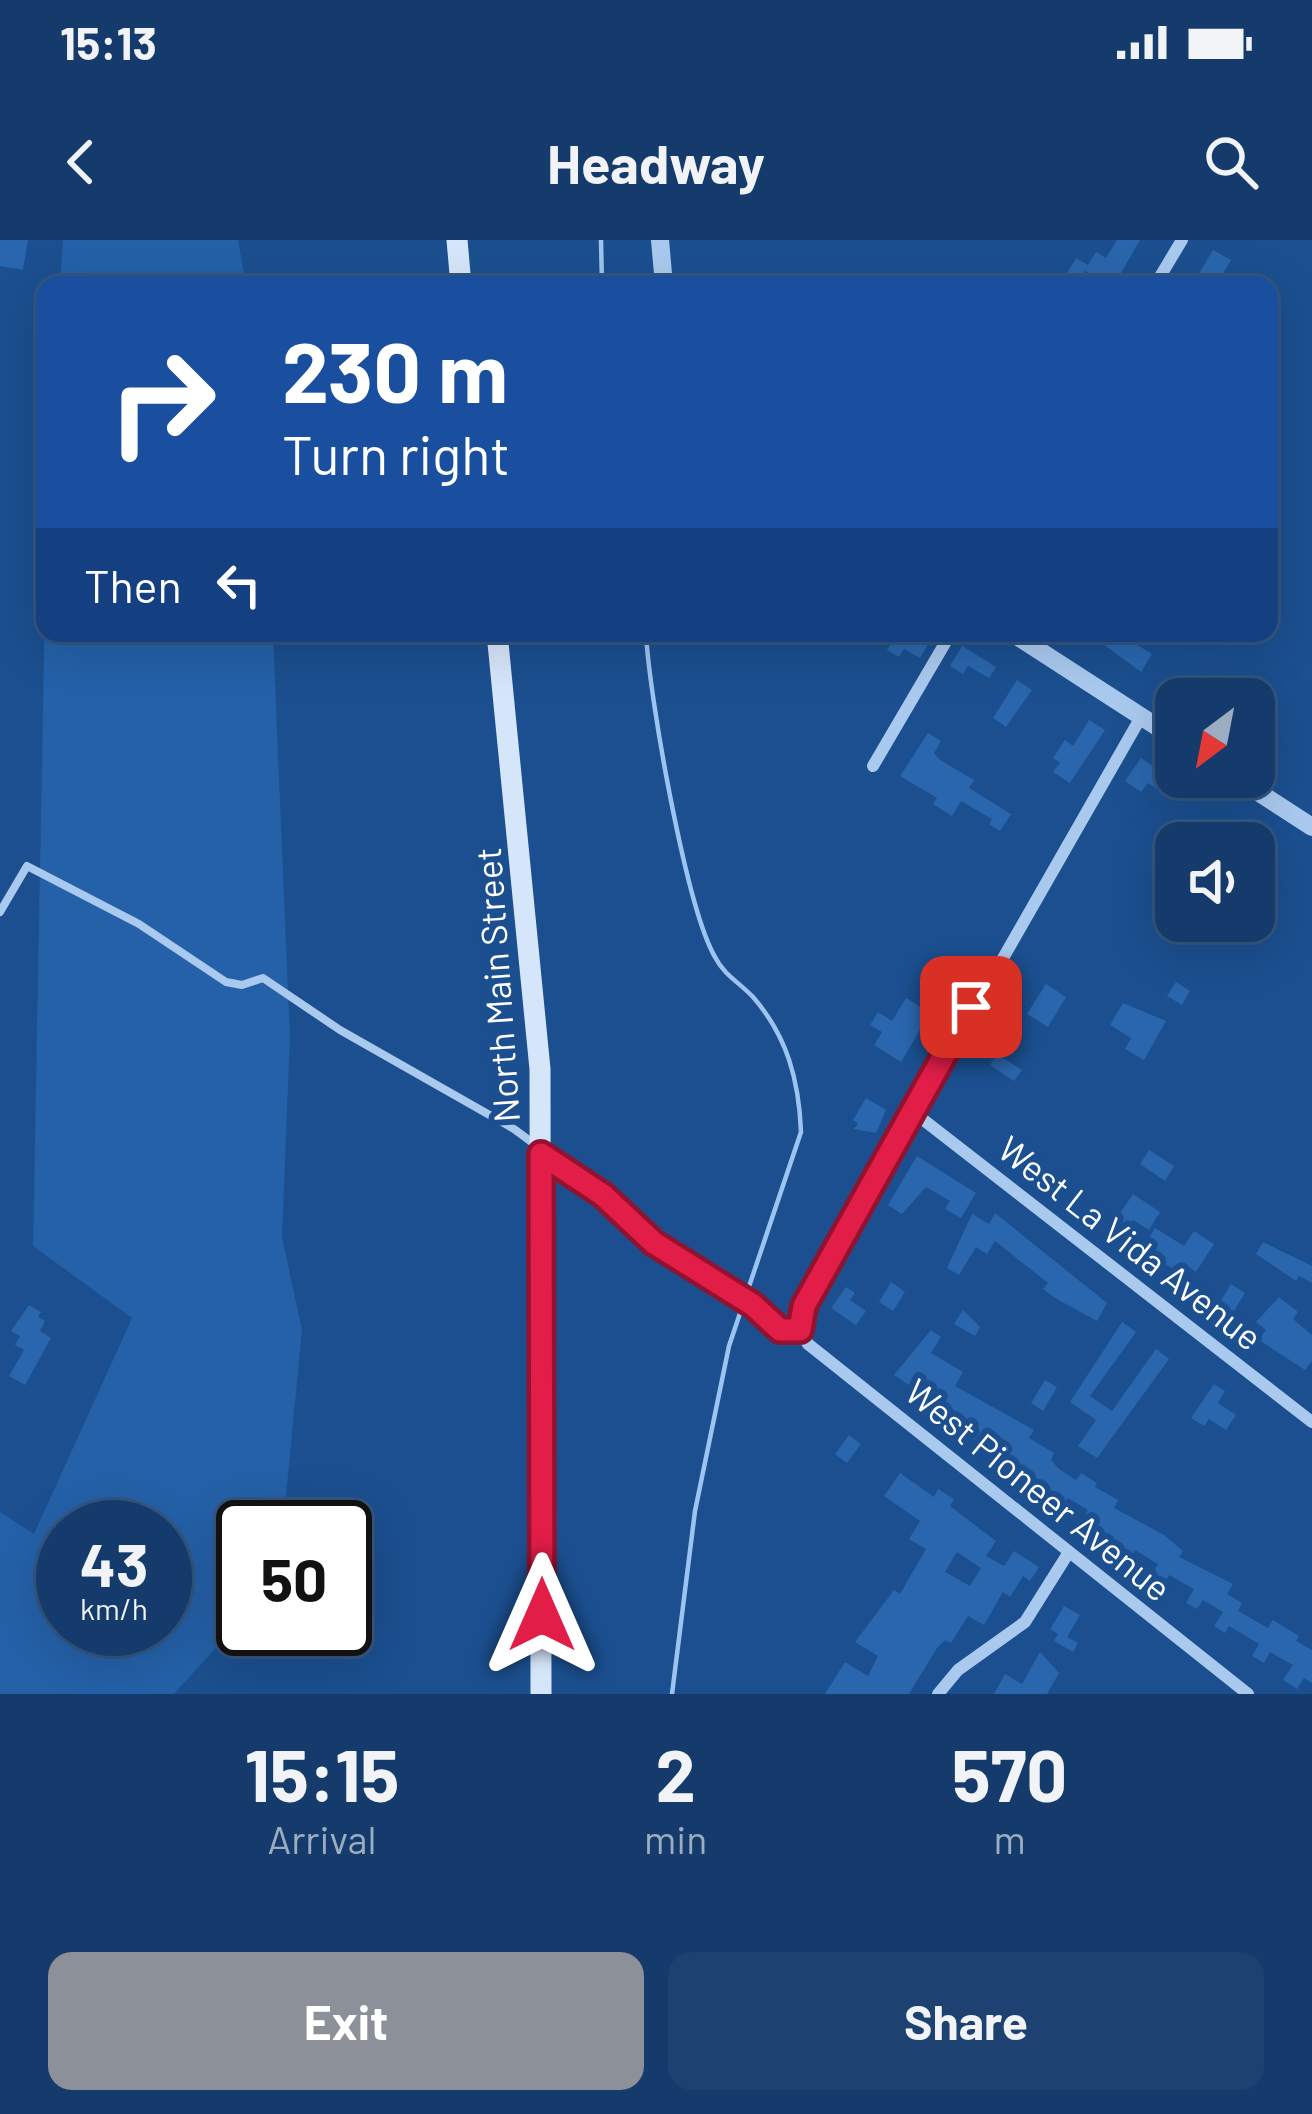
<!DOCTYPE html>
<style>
:root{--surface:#143b6b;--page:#1d4271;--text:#f1f3f6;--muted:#9dadc1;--line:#33557e;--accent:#8c9099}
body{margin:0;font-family:Barlow,sans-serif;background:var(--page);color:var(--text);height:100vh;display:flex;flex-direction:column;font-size:45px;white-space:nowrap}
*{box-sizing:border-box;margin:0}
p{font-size:39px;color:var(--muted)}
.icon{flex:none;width:66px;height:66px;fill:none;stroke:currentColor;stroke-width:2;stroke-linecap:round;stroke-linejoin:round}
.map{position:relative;height:1454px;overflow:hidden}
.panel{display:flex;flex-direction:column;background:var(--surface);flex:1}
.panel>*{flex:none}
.banner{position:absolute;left:36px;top:36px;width:1242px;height:366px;border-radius:24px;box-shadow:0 12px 48px #0002,0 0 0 3px var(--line);background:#1a4fa0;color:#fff;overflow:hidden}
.needle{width:78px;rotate:212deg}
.tools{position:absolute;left:1155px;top:438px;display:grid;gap:24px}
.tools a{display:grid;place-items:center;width:120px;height:120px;border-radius:24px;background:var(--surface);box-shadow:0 12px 48px #0002,0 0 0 3px var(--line);font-size:60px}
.speed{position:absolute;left:36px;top:1260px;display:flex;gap:24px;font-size:60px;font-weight:700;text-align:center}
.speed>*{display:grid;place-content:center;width:156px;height:156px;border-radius:50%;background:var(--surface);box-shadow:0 12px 48px #0002,0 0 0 3px var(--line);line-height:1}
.speed small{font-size:30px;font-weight:400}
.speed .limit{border:6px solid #111;border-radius:18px;background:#fff;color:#111}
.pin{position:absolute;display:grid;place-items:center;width:102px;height:102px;color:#fff;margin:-51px;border-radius:24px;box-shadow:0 6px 18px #0006}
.me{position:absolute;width:132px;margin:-66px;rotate:0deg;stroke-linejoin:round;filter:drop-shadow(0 0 9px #0008)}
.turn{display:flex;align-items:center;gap:42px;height:252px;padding:0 48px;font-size:54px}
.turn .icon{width:156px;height:156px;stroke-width:2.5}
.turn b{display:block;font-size:84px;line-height:102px}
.then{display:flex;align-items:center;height:114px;padding:0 48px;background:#0003;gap:24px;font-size:45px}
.eta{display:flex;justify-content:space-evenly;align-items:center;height:204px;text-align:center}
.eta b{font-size:72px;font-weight:700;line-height:84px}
.action{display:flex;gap:24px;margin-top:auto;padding:24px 48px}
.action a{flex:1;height:138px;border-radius:24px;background:var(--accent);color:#fff;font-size:48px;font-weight:700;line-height:138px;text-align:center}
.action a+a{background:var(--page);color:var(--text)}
.status{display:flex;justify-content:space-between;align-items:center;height:84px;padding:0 60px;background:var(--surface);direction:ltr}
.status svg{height:33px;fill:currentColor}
header{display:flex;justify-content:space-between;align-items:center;height:156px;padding:0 48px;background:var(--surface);font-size:54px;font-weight:700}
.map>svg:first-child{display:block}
</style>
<div class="status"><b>15:13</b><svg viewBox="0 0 49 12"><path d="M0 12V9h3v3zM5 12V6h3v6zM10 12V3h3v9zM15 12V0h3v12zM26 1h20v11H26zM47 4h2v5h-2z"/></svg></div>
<header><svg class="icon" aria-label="back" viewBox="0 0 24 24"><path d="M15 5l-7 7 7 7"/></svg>Headway<svg class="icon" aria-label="search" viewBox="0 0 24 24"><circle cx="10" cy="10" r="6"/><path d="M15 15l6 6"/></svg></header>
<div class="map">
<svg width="1312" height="1454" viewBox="0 0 1312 1454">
<rect width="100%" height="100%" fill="#1b4f8f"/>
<path fill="#2461a8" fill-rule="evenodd" d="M63,0H238L246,45H60Z
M45,359V393H273L290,798L282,997L302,1090L283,1287H243V1378L174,1454H0V1272L34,1294L132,1078L33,1006ZM63,1287H165V1389H63Z"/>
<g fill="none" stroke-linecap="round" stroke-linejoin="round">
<path stroke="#9cc4f0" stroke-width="4.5" d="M601,0L602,45
M646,393C649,455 686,667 715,717C724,735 740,743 753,757C787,796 799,840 801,892L729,1106L695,1271L672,1454"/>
</g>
<path fill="#2a66ad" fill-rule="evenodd" d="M0,0H28L23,30L0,26Z
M1117,0H1140L1114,45L1085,31L1077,45H1060L1076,18L1088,25L1096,12L1106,18Z
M1213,10L1231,20L1216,45H1192Z
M897,393H935L920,418L904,409L899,417L887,410Z
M1088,393H1140L1134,403L1152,414L1141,432Z
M962,406L996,427L989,438L968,426L963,434L950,426Z
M1017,440L1032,450L1006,487L993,478Z
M1089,480L1105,490L1070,543L1053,532L1060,523L1053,518L1065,500L1073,506Z
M928,493L941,501L934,513L940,520L974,540L969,548L1011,574L1000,591L989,584L992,579L961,561L952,576L933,564L937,558L900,536Z
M1141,518L1175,541L1166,555L1148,543L1141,552L1125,541Z
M1176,742L1190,751L1182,765L1167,756Z
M1046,744L1066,757L1048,787L1027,774Z
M906,758L930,773L901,822L874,805L882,792L870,785L878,772L892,781Z
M1123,763L1166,781L1144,820L1125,809L1131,798L1110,785Z
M997,814L1022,830L1014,841L990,825Z
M866,858L886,870L876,893L854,889L858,883L853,880Z
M1149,910L1174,926L1165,941L1140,924Z
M917,916L976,953L961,978L945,969L950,961L926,947L902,974L888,965Z
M1133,954L1160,972L1149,990L1133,980L1126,992L1113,984Z
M995,973L1107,1063L1097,1081L1055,1058L1043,1049L1048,1043L995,1001L987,1014L976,1007L959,1035L947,1028L972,974L989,984Z
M1155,988L1184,1006L1194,991L1214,1004L1196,1032L1186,1025L1181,1034L1142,1009Z
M1263,1002L1312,1026V1043L1299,1036L1296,1041L1256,1014Z
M891,1042L905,1052L893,1071L879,1062Z
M1231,1044L1245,1053L1233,1073L1219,1064Z
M846,1047L855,1053L850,1060L866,1071L856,1085L831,1068Z
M1279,1057L1298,1072L1293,1079L1312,1095V1121L1305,1130L1259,1100L1266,1090L1256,1082Z
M29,1065L41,1072L38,1077L45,1081L40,1091L51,1098L25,1145L9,1136L24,1110L15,1105L20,1096L11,1091Z
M963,1070L980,1087L975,1096L954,1084Z
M1122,1082L1136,1092L1090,1156L1112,1171L1156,1109L1169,1119L1097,1218L1078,1206L1096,1180L1070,1162Z
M931,1090L941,1097L931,1113L963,1132L955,1146L1034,1190L1029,1198L1054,1213L1051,1220L1059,1229L1076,1240L1081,1233L1097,1243L1095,1247L1118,1260L1114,1268L1164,1295L1183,1311L1179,1317L1233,1344L1227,1354L1242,1363L1238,1371L1268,1388L1273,1380L1299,1396L1296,1401L1312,1410V1443L1304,1438L1297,1449L1283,1440L1293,1425L1270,1412L1264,1423L1252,1416L1259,1404L1229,1386L1225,1393L1214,1386L1223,1372L1203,1360L1197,1369L1186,1363L1194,1349L1169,1335L1163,1345L1150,1338L1158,1324L1135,1310L1129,1321L1116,1313L1119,1307L1083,1279L1088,1270L1068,1258L1062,1267L1018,1232L1022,1226L1001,1213L1008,1202L985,1188L977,1201L963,1193L970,1181L957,1172L934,1158L929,1165L919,1159L922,1154L894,1135Z
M1045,1140L1057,1147L1043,1171L1031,1163Z
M1214,1144L1225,1151L1218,1163L1236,1175L1226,1190L1209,1179L1204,1186L1191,1178Z
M849,1195L861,1204L847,1223L835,1214Z
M900,1233L934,1257L938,1249L954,1259L950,1266L996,1301L986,1316L1004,1326L1014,1311L1039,1327L1030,1341L1023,1336L1010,1357L1003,1352L984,1385L968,1376L951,1403L945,1400L937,1408L909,1454H825L845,1422L868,1436L878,1416L855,1402L894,1350L900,1354L926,1309L909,1299L920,1281L884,1256ZM957,1312L981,1328L970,1346L945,1332Z
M1064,1366L1080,1375L1067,1397L1078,1403L1073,1412L1054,1401L1058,1394L1050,1389Z
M1040,1412L1059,1433L1047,1454H994L1005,1434L1022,1444Z"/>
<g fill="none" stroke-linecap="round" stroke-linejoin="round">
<path stroke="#a9c9ee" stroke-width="8" d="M0,672L27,626L139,684L226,742L242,745L263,738L340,790L514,889L603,955L654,1003L753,1065L780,1090H798"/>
<path stroke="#a9c9ee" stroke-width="12" d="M1155,45L1182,0
M1141,477L804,1066L798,1086L808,1104L1248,1454
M873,526L951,393
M912,871L1312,1182
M938,1454L958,1430L1025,1382L1069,1312"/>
<path stroke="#a9c9ee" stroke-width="18" d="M660,0L664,45
M1012,393L1176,499
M1235,537L1312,587"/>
<path stroke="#d6e6fa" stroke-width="21" d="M457,0L461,45
M497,393L540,829L541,1454"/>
</g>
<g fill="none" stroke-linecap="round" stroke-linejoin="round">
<defs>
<path id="route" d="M542,1375L541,914L603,955L654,1003L753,1065L780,1090H800L804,1066L971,767"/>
</defs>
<use href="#route" stroke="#92132f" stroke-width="30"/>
<use href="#route" stroke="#e11d48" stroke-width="21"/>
</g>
<g text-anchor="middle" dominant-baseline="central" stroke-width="12" stroke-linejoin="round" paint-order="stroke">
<g font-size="36" fill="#fff" stroke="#1b4f8f">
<text transform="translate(496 745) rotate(-94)">North Main Street</text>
<text transform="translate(1131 1002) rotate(38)">West La Vida Avenue</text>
<text transform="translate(1039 1249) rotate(39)">West Pioneer Avenue</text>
</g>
</g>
</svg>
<div class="tools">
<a><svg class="needle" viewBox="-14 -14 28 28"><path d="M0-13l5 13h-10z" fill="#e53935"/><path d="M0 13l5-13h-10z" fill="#9dadc1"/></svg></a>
<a><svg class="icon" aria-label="sound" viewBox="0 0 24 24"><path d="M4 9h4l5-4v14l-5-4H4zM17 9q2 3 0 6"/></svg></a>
</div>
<div class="speed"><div>43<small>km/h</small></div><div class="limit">50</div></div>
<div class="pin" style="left:971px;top:767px;background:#d93025"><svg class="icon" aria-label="arrive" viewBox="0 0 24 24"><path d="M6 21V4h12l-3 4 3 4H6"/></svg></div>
<svg class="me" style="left:542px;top:1375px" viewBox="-20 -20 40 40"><path d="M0-17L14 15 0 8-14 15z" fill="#e11d48" stroke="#fff" stroke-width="4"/></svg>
<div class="banner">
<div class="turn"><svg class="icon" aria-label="right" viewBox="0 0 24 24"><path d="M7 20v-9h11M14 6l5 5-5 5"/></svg><div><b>230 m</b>Turn right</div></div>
<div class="then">Then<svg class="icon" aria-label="left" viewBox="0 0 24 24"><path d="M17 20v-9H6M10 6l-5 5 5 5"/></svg></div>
</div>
</div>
<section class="panel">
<div class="eta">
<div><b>15:15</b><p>Arrival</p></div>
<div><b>2</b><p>min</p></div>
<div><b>570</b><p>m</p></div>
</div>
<div class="action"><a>Exit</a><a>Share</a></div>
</section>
